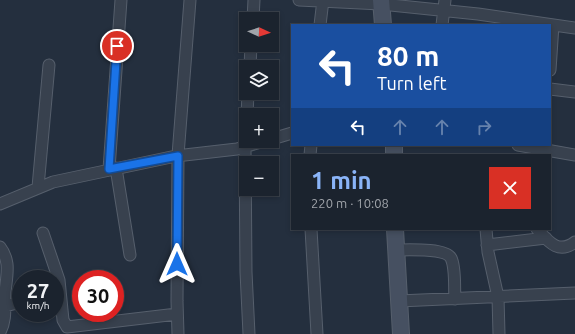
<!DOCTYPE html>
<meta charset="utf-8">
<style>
:root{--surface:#1b232e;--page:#282f3a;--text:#f1f3f6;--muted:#a0a4aa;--line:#39404a;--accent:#8ab4f8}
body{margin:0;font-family:Ubuntu,sans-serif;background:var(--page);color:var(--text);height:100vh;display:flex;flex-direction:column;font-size:15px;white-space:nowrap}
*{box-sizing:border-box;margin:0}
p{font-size:13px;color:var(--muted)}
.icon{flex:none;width:22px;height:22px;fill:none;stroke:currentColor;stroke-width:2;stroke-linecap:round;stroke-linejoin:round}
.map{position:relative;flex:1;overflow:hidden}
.sheet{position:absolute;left:291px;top:154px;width:260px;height:76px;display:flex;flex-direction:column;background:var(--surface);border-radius:0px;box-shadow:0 2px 6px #0003,0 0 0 1px var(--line)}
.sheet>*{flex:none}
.top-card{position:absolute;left:291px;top:24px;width:260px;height:122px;border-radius:0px;box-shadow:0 2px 6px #0003,0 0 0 1px var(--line);background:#1a4fa0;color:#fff;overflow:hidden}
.needle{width:26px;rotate:93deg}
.controls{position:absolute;left:239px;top:12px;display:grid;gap:8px}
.controls a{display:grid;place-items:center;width:40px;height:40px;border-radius:0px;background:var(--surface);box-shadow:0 2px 6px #0003,0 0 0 1px var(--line);font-size:20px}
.speed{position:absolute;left:12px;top:270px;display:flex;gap:8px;font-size:20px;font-weight:700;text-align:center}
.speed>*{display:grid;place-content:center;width:52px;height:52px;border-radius:50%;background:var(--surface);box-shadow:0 2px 6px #0003,0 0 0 1px var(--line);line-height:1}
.speed small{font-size:10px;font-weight:400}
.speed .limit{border:6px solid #d22;background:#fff;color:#111}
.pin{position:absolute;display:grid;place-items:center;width:34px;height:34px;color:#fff;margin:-17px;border:2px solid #fff;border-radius:50%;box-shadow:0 1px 4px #0007}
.me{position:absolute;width:44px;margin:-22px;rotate:0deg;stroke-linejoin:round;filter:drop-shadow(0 0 3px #0008)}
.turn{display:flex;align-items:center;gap:14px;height:84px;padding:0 20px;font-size:18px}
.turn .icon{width:52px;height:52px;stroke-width:2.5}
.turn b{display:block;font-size:28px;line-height:34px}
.lanes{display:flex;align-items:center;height:38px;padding:0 20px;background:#0003;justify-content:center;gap:20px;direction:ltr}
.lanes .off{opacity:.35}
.round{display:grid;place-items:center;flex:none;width:42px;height:42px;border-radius:0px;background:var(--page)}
.summary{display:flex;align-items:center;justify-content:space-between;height:68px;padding:0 20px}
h1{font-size:24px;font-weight:700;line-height:30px;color:var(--accent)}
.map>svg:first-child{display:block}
</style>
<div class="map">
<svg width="575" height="334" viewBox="0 0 575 334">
<rect width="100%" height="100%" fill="#242f3e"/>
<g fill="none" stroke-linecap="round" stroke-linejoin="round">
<defs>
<path id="street" d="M299,0L381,4L478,14L575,28
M253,19L254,0
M320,25L323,0
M442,25L445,0
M250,67L251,45
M550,70L553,25
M550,89L575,92
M247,115L248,93
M246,124L245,147L246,272L249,334
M272,139L292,133
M518,145L575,155
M310,155L311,145
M116,168L130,255
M109,169L121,0
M38,187L49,65
M0,204L53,182L176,156L237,149L264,141
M311,229L317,334
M486,229L488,252L498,297L499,334
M537,229C548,241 558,255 575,242
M43,233L59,280L63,320L67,327L177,314
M487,245L546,238
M0,247C4,252 6,257 7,264C8,273 6,283 5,292C4,306 7,319 0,332
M396,250C408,250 445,248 451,258C456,268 454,288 455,299
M399,301L575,293
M5,306L21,302
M178,334L177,301L178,155L190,0"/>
<path id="secondary" d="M381,0L383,25
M394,145V155
M395,229L401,334"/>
</defs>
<use href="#street" stroke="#565f6c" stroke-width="13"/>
<use href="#secondary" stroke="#565f6c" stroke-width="18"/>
<use href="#street" stroke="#38414e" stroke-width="11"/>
<use href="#secondary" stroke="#465061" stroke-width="16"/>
</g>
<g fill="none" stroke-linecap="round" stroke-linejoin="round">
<defs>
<path id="route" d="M117,46L109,169L178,156L177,264"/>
</defs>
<use href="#route" stroke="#114b97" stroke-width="10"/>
<use href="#route" stroke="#1a73e8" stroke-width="7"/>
</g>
</svg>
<div class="controls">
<a><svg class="needle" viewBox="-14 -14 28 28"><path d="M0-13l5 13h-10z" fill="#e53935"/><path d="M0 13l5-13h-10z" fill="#a0a4aa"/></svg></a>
<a><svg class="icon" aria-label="layers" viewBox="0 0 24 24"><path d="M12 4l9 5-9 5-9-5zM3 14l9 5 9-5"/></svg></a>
<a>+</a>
<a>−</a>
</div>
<div class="speed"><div>27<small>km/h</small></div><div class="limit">30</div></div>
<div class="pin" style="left:117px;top:46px;background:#d93025"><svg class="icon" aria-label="arrive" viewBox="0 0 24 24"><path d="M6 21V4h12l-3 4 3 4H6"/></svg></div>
<svg class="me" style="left:177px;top:264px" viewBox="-20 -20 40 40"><path d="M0-17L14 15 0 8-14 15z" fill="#1a73e8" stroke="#fff" stroke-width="4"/></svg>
<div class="top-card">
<div class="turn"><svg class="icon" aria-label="left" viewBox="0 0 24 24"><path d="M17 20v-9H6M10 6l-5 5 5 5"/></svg><div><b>80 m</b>Turn left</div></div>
<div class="lanes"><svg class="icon" aria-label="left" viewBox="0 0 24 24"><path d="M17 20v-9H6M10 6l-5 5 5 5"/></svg><svg class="icon off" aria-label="ahead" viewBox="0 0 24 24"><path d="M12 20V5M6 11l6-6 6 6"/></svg><svg class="icon off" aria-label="ahead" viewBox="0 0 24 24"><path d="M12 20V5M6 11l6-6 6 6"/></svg><svg class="icon off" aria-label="right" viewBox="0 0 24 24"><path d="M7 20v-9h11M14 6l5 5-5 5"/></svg></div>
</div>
<section class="sheet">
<div class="summary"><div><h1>1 min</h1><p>220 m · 10:08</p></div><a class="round" style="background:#d93025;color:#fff"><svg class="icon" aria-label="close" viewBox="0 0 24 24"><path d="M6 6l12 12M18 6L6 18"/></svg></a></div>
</section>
</div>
